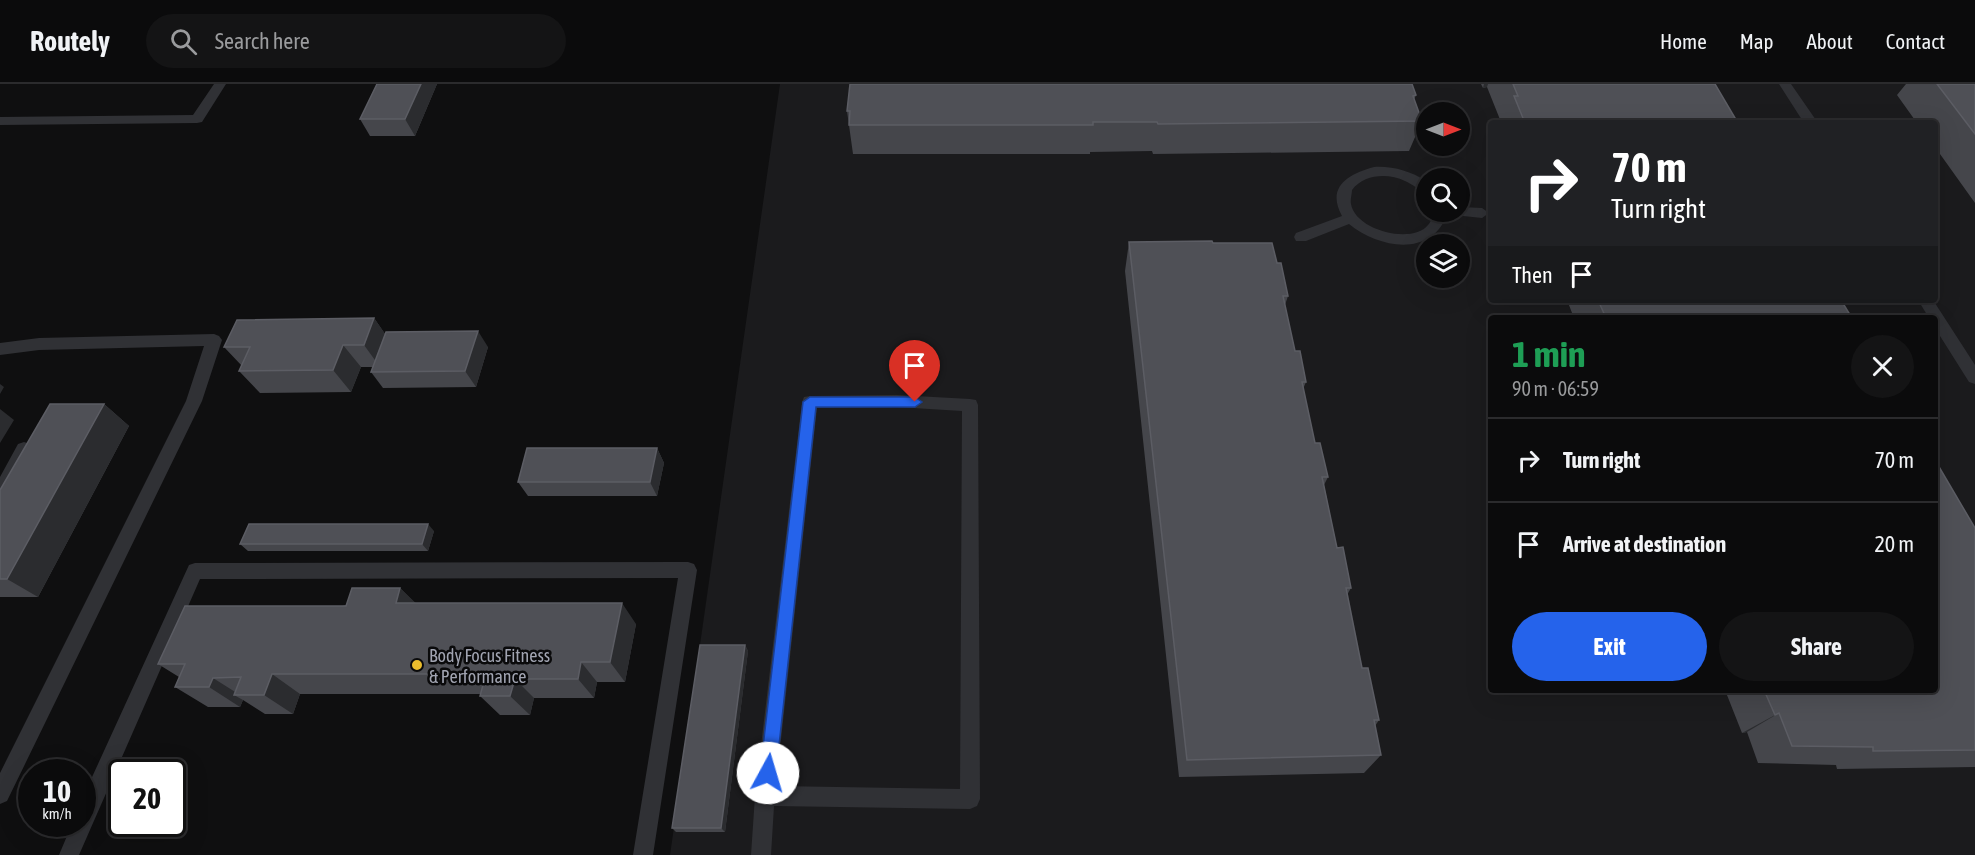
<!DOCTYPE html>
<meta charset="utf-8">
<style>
:root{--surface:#0b0b0c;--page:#141415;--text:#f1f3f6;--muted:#9a9b9d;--line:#2b2b2d;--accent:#2563eb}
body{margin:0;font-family:"Asap Condensed",sans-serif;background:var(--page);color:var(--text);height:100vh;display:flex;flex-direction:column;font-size:22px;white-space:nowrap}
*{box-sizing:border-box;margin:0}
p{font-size:20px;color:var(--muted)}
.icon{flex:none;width:33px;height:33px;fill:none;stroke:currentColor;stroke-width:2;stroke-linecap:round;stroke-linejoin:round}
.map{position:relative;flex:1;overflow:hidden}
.panel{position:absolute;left:1488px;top:231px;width:450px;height:378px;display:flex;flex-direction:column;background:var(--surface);border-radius:6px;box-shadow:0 6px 24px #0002,0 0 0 2px var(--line)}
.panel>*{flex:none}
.banner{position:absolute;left:1488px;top:36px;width:450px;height:183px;border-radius:6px;box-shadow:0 6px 24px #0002,0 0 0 2px var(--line);background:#202124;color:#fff;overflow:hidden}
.needle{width:39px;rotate:90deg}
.tools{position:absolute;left:1416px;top:18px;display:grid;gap:12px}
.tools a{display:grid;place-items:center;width:54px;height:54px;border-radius:50%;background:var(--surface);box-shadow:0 6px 24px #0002,0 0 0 2px var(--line);font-size:30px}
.speed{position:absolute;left:18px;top:675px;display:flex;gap:12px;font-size:30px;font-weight:700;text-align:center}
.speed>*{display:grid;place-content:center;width:78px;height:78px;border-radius:50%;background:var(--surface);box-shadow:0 6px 24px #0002,0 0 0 2px var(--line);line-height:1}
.speed small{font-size:15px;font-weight:400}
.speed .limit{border:3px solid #111;border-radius:9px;background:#fff;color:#111}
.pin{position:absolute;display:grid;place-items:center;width:51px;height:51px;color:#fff;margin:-62px -26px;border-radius:50% 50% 50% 0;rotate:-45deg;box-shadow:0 0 6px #0007}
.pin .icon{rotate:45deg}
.me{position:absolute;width:66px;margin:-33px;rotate:6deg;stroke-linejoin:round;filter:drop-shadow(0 0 4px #0008)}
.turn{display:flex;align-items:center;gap:21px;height:126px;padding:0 24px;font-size:27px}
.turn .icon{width:78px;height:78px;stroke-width:2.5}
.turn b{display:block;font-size:42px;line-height:51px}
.then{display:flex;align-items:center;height:57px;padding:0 24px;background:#0003;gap:12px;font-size:22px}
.round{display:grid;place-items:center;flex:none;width:63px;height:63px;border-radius:32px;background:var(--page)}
.overview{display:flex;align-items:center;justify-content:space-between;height:102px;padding:0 24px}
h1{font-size:36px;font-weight:700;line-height:45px;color:#1e9e55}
.primary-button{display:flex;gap:12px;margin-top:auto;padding:12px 24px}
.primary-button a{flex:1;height:69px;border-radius:36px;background:var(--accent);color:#fff;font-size:24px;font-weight:700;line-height:69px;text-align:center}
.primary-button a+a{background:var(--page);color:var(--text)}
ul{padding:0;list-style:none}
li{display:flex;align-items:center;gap:18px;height:84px;padding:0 24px;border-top:2px solid var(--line)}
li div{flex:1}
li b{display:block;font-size:22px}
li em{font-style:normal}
header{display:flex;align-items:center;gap:36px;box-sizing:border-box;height:84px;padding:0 30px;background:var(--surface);border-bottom:2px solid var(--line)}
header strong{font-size:28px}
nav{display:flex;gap:33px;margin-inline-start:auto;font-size:21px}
.search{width:420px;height:54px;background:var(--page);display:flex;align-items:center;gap:15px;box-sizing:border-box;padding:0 21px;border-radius:33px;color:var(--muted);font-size:22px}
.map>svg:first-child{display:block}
</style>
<header>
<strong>Routely</strong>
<div class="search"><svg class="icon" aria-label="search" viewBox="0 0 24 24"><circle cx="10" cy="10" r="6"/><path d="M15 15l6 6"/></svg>Search here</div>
<nav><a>Home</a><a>Map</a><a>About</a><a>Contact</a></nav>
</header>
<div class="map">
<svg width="1975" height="771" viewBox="0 0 1975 771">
<rect width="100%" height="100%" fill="#0f0f10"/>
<path fill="#1b1b1d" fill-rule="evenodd" d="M780,0H1975V771H670ZM1426,28H1460V62H1426ZM1491,39H1935V216H1491ZM1426,94H1460V128H1426ZM1426,160H1460V194H1426ZM1491,234H1935V606H1491Z"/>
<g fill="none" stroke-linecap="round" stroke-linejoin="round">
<path fill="#303135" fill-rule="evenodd" d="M214,0H226L202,38L197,39L0,41V33L193,31Z
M1779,0H1791L1818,39H1804Z
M1374,83C1393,82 1410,87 1426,97V108C1419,106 1412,100 1405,97C1388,89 1364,90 1352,106C1352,110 1350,116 1351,120C1355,146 1412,161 1428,141C1431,138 1433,131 1434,128H1448C1433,174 1380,165 1349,140L1306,157H1296L1294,153L1296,149L1342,132C1326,103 1348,90 1374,83Z
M1460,123L1482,124L1489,129L1482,134L1454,131L1452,128H1460Z
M1918,216H1933L1975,281V300L1969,298L1935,244V234H1929Z
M214,250L219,252L222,256L202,317L7,717L0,720V689L186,317L204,262L39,266L0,271V259L39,254Z
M897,311L970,315L976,316L978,321L980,715L977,722L970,725L774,722L771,771H751L755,712L802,318L804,313L810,312ZM897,323L962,327L960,705L776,702L817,324Z
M24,358L30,360L32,365L6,413L0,415V393L18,360Z
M688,478L694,480L697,486L653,771H633L678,494L200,495L79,771H59L72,740H82V715L189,481L195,479Z"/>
</g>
<path fill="#45464b" d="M377,0H437L415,52H370L360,35Z
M1481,0H1715L1738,39H1501V38L1487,3L1483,4Z
M1906,0H1975V119L1935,63V39H1917L1897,11Z
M1416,11L1414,16L1422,37L1409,67L1153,70L1152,67L1090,68V70H853L847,27Z
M1129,158L1213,159L1288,212L1285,221L1295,267L1306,298L1303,305L1315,359L1328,393L1324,401L1337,464L1351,504L1347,511L1362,584L1379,636L1375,642L1381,671L1364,689L1179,693L1125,187Z
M1567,216H1841L1852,234H1574Z
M374,234L385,250L488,263L476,303L383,304L371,288L373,283H361L351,308L260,309L239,287L242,282L224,263Z
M104,320L129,342L38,513H0V406Z
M657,364L664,379L657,412H528L518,398Z
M1975,444V683L1837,685L1836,681L1758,679L1747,648L1742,649L1725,606H1935Z
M434,447L428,467H248L240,460Z
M400,504L415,519L636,540L625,598H597L594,614H534L530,631H500L480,612V610H300L293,630H265L243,616L240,623H208L175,603L179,593L158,580Z
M745,561L748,567L725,748H676L672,744Z"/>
<path fill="#2b2c2f" d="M421,0H437L415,52L405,35Z
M1484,0H1488L1487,3L1483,4Z
M374,234L390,257L380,283L364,261Z
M478,247L488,263L476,303L465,287Z
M343,261L361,283L351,308L333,286Z
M0,300L4,303L0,310Z
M104,320L129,342L38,513L7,495Z
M0,325L14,336L0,359Z
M657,364L664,379L657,412L650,398Z
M428,440L434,447L428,467L422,460Z
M400,504L423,526L396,519Z
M622,519L636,540L625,598L610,578Z
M745,561L748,567L725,748L721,744Z
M581,578L597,598L594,614L578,595Z
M272,590L300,610L293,630L264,611Z
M213,594L240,611H234L243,616L240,623L209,603Z
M515,595L534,614L530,631L510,612Z
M1779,629L1747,648L1742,649L1775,631Z"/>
<path fill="#4f5056" stroke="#5c5d64" stroke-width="1.5" d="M377,0H421L405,35H360Z
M850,0H1412L1416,11L1413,12L1422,37L1158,40L1157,38H1093V41H849L850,27H847Z
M1513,0H1715L1738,39H1525L1514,12H1518Z
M1937,0H1975V50Z
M1212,157L1213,159H1272L1277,179H1281L1288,212H1283L1295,267H1300L1306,298H1302L1315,359H1320L1328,393H1322L1337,464L1343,463L1351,504H1346L1362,584H1368L1379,636H1374L1381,671L1187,676L1129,158Z
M1598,216H1841L1852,234H1606Z
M374,234L364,261H343L333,286L239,287L250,263H224L237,236Z
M478,247L465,287L371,288L386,248Z
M50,320H104L7,495H0V406Z
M527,364H657L650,398H518Z
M1935,376L1975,444V666L1873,667V663L1792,662L1779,629L1775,631L1764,606H1935Z
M249,440H428L422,460H240Z
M352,504H400L396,519H622L610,578H581L578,595H515L510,612H480L486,590H272L264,611H234L241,593L213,594L209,603H175L185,580H158L185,522H346Z
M700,561H745L721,744H672Z"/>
<path fill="#2563eb" stroke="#184099" stroke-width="1.5" d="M810,313H915L922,318L915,323H816L776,689L773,694L768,697L762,694L760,689L803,318Z"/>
<circle fill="#ebbd2d" stroke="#0a0a0b" stroke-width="2" cx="417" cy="581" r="6"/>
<g text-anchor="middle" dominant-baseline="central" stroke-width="5" stroke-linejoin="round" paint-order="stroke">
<g font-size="18" fill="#a1a4b1" stroke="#0a0a0b" text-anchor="start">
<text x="429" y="571">Body Focus Fitness<tspan x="429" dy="21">&amp; Performance</tspan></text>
</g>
</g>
</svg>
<div class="tools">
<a><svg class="needle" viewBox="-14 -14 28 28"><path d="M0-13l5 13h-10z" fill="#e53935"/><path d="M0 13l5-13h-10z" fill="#9a9b9d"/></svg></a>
<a><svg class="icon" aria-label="search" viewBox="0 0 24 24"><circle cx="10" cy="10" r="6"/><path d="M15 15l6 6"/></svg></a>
<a><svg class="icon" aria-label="layers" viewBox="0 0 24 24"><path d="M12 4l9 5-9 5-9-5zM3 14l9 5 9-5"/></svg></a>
</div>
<div class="speed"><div>10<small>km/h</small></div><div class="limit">20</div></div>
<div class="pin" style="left:915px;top:318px;background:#d93025"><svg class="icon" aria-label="arrive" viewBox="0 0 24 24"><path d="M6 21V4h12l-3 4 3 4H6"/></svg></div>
<svg class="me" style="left:768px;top:689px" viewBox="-20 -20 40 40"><circle r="19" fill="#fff"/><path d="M0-13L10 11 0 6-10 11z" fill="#2563eb"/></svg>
<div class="banner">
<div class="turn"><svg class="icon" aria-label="right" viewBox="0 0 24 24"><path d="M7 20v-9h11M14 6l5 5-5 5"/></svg><div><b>70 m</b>Turn right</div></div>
<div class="then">Then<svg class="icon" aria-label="arrive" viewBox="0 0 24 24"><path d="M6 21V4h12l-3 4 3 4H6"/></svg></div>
</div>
<section class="panel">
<div class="overview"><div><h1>1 min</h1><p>90 m · 06:59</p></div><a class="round"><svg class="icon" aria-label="close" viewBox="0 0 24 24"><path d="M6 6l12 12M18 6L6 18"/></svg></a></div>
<ul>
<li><svg class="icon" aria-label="right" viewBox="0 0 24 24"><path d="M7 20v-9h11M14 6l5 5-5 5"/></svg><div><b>Turn right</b></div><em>70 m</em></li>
<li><svg class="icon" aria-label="arrive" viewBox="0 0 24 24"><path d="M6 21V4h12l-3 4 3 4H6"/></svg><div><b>Arrive at destination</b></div><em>20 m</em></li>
</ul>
<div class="primary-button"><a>Exit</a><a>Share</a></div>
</section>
</div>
